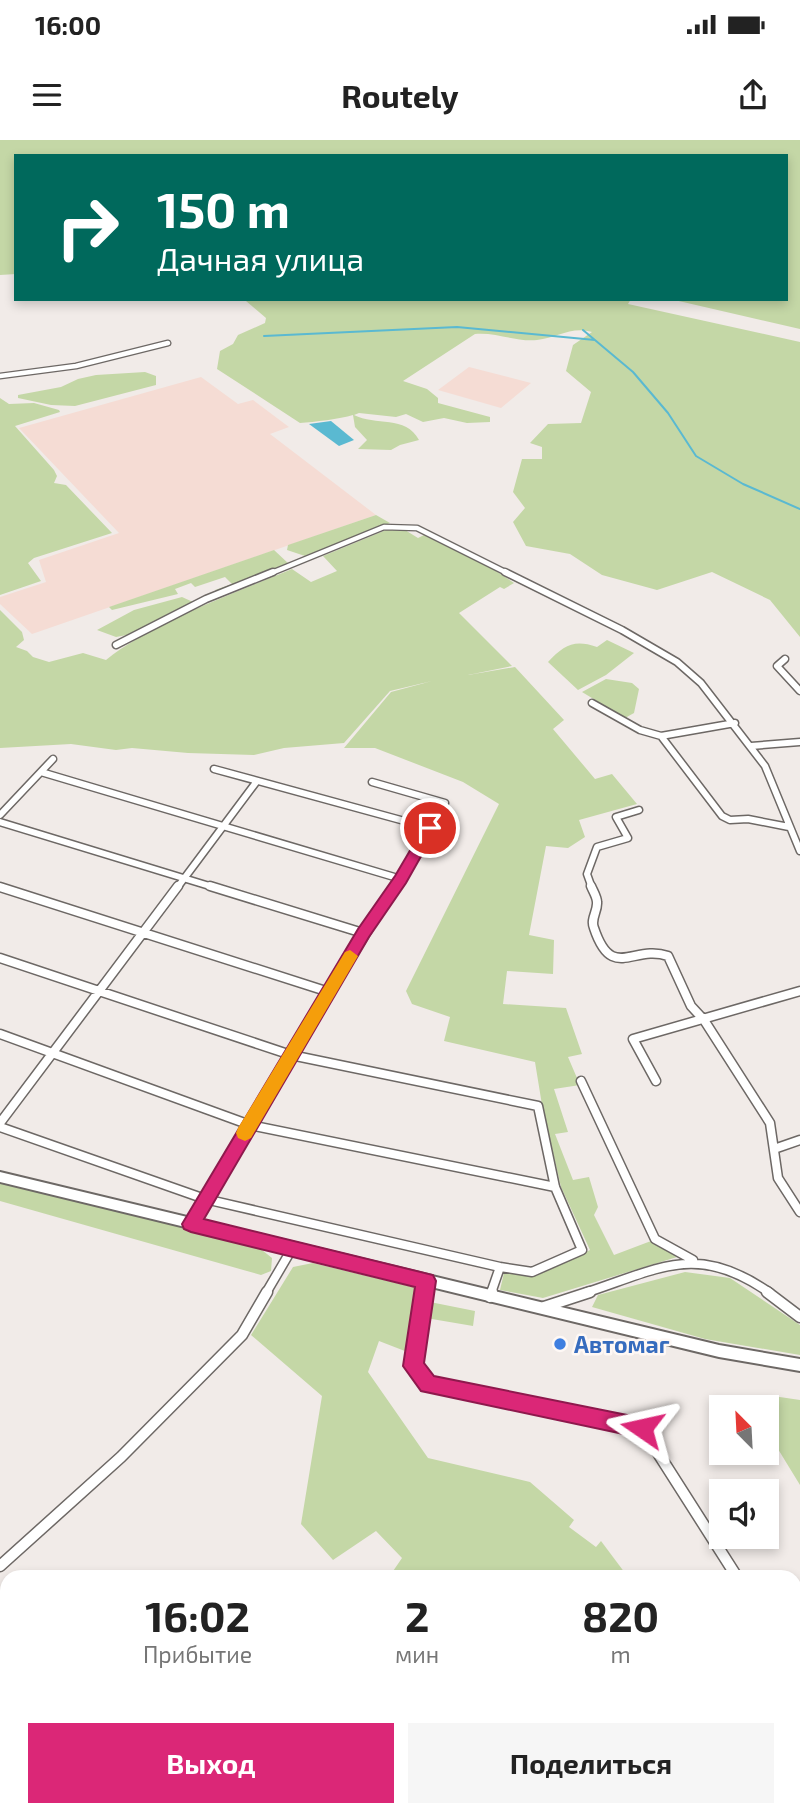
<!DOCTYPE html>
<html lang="ru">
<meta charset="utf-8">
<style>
:root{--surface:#fff;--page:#f6f6f6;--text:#222;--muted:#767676;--accent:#db2777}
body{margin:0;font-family:"Exo 2",sans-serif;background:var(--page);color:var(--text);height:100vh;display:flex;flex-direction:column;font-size:26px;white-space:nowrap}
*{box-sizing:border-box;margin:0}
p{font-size:23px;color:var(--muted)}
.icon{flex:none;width:38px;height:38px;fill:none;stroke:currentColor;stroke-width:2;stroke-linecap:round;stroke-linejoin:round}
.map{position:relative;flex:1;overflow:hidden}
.sheet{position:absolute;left:0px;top:1430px;width:802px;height:247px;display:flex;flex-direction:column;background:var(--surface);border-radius:21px 21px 0 0;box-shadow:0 4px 10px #0003}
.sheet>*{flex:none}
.guide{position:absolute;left:14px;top:14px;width:774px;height:147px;border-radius:0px;box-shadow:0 4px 10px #0003;background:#00695c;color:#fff;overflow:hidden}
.needle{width:46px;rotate:336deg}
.tools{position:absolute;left:709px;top:1255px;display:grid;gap:14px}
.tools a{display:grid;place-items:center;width:70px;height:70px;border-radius:0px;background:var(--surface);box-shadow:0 4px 10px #0003;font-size:35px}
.pin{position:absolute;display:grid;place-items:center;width:60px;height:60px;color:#fff;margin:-30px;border:4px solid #fff;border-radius:50%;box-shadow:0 2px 7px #0007}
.me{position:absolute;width:77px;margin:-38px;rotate:281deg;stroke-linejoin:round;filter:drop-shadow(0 0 5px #0008)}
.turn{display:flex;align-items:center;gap:24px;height:147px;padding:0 28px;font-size:32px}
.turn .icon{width:91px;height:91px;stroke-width:2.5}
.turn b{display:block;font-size:49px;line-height:60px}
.eta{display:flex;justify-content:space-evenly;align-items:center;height:119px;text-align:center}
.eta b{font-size:42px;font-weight:700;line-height:49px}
.primary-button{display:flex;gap:14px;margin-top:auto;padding:14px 28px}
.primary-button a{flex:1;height:80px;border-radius:0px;background:var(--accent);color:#fff;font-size:28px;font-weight:700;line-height:80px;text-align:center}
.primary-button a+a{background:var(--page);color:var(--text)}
.status{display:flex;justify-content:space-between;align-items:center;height:49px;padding:0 35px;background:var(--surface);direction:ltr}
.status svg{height:19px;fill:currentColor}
header{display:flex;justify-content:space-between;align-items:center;height:91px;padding:0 28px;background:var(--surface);font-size:32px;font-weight:700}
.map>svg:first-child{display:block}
</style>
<div class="status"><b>16:00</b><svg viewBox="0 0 49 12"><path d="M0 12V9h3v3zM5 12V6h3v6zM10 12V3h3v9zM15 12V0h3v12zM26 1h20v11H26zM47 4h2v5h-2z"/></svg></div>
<header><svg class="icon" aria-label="menu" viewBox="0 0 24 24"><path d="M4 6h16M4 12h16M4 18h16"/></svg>Routely<svg class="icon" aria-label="share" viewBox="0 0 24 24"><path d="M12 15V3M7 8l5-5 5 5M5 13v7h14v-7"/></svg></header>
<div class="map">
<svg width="800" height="1675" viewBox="0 0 800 1675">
<rect width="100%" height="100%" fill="#f1ebe8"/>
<path fill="#f5dcd4" d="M469,227L531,243L501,268L438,250Z
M201,237L238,264L253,260L289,287L270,294L376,375L32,494L0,464V457L46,442L39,420L119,393L19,288Z"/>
<path fill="#c4d7a6" d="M0,0H800V189L670,159H786V16H16V134L0,135Z
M204,159H631L628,164L800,202V497L770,460L712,432L657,450L602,435L570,414L526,406L513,382L525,368L513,352L522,319H542V307L530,303L548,284L581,283L591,252L566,231L573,205L592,192C571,186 557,198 537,200C516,202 496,192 475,194L403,241L427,249L438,258V263L490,277V282L467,283L444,278L423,282L406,274L396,277L359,273L354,275C375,286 406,275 419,300L400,305L391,310L358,309L367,300L355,287L353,275C340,279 314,282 300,283L217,229L220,211L233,204L238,195L265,183L266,178L246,161Z
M145,232L156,236V245L75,266L51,265L18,258V255L61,247L78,239L96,235Z
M0,258L9,264L34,263L59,270L60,272L15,286L54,330L57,336L54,343L66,345L112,393L34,418L28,423L41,441L0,455Z
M376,375L390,383L305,416L287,410L288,405Z
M386,390H405L418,398L424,395L490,427L514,443L504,449L500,447L459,473L512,526L468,535L515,527L564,580L553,589L595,639L612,634L637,664L579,680L585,697L568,708L546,706L529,795L554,800L553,834L507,831L503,864L566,868L582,914L568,917L580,945L554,949L568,992L555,994L573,1040L589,1037L598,1067L594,1075L614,1115L651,1101L677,1117L543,1158L500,1150L504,1133L536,1136L590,1110L561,1047L542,965L535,922L444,901L450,877L412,864L406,851L499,664L463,642L375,608H344L391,552L432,541L390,551L344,603L284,608L254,615L188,613L132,608L116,610L71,604L0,608V470L22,492L24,500L16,507L27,511L33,517L49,522L83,513L106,520C153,482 235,453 292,429L311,442L337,431L323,416Z
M274,410L289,424L218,453L215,450L232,444L225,437L195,447L191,443L175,449L178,454L112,470L109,467Z
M182,457L193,462L132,494L116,497L97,490L134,470Z
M607,500L634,513L606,535L578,550L548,522C564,505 574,499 597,507Z
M606,539L632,543L639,549L634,573L625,578L582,552Z
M0,1042L257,1106L272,1118L271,1131L261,1135L0,1061Z
M313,1123L417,1148L420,1152L410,1213L379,1201L368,1232L428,1318L530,1342L574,1380L569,1387L596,1407L601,1401L628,1437H389L402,1418L376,1391L333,1420L301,1384L322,1256L251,1195L293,1127Z
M685,1132L730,1138L800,1185V1215L705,1199L592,1167L598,1155Z
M430,1162L475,1171L473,1186L426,1178Z
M773,1256L800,1260V1345L770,1296Z
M795,1659L797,1663L800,1661V1675H715L708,1670H794Z"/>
<path fill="#5ab9d1" d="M331,281L354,300L339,306L309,284Z"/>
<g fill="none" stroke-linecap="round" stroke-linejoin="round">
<path stroke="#5ab9d1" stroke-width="2" d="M583,190L633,232L668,273L696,316L743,344L800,369
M264,196L457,187L595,200"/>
<path fill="#5ab9d1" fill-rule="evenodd" d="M183,1670H267L265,1675H181Z
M609,1670H680L682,1675H611Z"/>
<defs>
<path id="minor-far3" d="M0,236L76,226L168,203
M269,434L384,387L417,388L509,434"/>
<path id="minor-far2" d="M505,432L622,490L677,522L701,543L765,626L800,711
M116,505L206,459L273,432
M785,519L777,526L800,551
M592,563L640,590L661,596L722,676L730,680L748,679L789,687
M661,596L735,583
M751,606L800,602
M214,629L452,694
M41,632L401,739
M372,642L445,663L394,748
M0,675L53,619
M0,682L216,748
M0,747L3,748
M177,748L257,641
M592,748L587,734L597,707L628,698L616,677L639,670"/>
<path id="minor-far1" d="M210,746L363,793
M591,746C593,751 597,757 597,762C598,771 590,779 594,788C612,842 633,804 668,816L691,866L704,880L770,983L778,1038L800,1072
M0,747L329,852
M0,818L291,915L538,966L555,1047L582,1110L532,1132L500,1127L205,1059L0,987
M0,894L250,985L555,1047
M581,941L655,1099L693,1120
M656,941L633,899L800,851
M0,983L178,746
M774,1009L800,1000
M191,1084L252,977L395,746
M266,1153L293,1107
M424,1153L426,1141
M491,1153L500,1127
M585,1153C661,1128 697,1102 770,1153"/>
<path id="minor" d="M424,1152L413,1225L428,1244L642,1288L737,1437
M767,1152L800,1177
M490,1157L492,1152
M544,1167L590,1152
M0,1426L121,1317L242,1195L267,1152"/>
<path id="secondary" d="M0,1032L719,1205L800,1219V1231L719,1217L0,1042Z"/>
</defs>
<use href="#minor-far3" stroke="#6d6865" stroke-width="7"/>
<use href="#minor-far2" stroke="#6d6865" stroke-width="9"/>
<use href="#minor-far1" stroke="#6d6865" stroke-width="11"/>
<use href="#minor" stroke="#6d6865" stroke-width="13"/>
<use href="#secondary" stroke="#6d6865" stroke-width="4"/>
<use href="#minor-far3" stroke="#fff" stroke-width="4.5"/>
<use href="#minor-far2" stroke="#fff" stroke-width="6"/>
<use href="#minor-far1" stroke="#fff" stroke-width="8"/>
<use href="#minor" stroke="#fff" stroke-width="10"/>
<use href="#secondary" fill="#fff" fill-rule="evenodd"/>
</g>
<path fill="#db2777" stroke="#8e194d" stroke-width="2" d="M430,683L437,688L406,743L369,797L204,1079L433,1135L436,1141L424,1223L434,1236L642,1278L650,1281L653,1288L650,1295L642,1298L421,1251L403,1226L415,1147L191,1092L184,1089L182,1084L358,789L395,736L425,685Z"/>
<path fill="#f59e0b" d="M350,810L358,816L251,998L245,1001L238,998L236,993L238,988L345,812Z"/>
<circle fill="#3f7fe0" stroke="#fef8f5" stroke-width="2.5" cx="560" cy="1204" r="7"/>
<g text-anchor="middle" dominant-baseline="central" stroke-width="5" stroke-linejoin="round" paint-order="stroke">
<g font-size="23" font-weight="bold" fill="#366cbe" stroke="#fef8f5" text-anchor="start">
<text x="574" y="1204">Автомаг</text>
</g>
</g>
</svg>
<div class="tools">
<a><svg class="needle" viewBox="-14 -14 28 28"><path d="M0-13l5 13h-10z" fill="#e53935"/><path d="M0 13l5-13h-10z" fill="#767676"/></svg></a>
<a><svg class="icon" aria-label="sound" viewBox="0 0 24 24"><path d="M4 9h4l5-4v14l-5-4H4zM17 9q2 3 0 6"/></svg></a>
</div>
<div class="pin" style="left:430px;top:688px;background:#d93025"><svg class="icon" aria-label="arrive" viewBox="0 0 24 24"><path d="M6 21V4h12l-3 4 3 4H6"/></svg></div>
<svg class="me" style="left:642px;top:1288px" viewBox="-20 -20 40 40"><path d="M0-17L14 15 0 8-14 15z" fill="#db2777" stroke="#fff" stroke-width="4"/></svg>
<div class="guide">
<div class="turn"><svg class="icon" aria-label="right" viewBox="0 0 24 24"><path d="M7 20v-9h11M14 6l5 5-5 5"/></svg><div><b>150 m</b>Дачная улица</div></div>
</div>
<section class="sheet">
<div class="eta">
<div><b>16:02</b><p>Прибытие</p></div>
<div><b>2</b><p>мин</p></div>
<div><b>820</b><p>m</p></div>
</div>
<div class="primary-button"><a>Выход</a><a>Поделиться</a></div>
</section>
</div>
